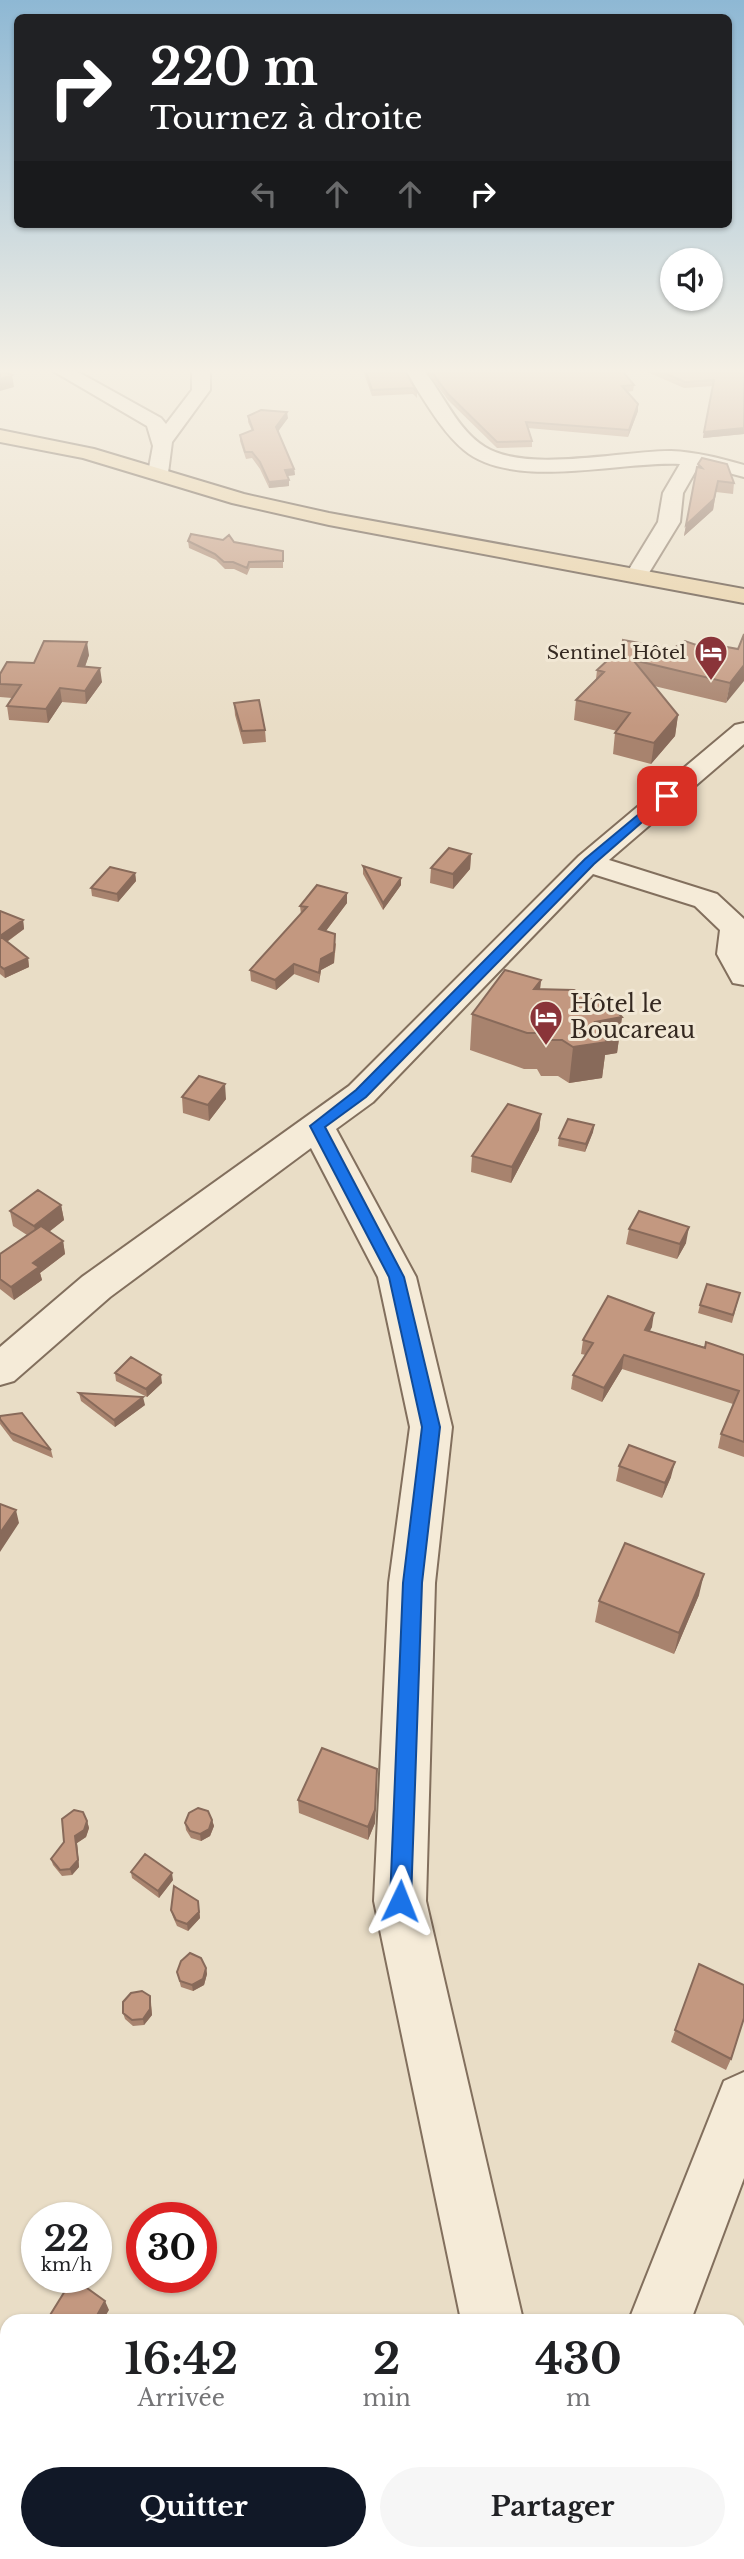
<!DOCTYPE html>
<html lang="fr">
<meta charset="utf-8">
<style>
:root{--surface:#fff;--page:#f6f6f6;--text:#202124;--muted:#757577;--accent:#111827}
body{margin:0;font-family:"Libre Baskerville",serif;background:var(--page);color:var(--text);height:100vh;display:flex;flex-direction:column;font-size:26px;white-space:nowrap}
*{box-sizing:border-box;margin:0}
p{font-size:23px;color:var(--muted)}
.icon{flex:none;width:38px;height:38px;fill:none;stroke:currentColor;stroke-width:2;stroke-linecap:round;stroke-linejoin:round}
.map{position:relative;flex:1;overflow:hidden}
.side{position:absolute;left:0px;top:2314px;width:746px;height:247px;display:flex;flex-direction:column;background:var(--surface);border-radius:21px 21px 0 0;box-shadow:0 2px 5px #0004}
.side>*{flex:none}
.hud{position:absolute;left:14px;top:14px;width:718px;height:214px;border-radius:10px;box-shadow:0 2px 5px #0004;background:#202124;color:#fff;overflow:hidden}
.fabs{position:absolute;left:660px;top:248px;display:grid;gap:14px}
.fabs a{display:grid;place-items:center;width:63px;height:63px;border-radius:50%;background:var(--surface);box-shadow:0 2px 5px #0004;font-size:35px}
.speed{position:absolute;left:21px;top:2202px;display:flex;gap:14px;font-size:35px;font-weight:700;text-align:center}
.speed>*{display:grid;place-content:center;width:91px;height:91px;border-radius:50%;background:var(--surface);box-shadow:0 2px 5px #0004;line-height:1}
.speed small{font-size:18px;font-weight:400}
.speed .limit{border:10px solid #d22;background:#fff;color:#111}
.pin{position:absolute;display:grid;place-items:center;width:60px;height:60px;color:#fff;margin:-30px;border-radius:14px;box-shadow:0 4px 10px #0006}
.me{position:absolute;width:77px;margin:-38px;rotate:2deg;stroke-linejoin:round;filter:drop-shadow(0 0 5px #0008)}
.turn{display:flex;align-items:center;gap:24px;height:147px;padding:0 21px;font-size:32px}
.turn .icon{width:91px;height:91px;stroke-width:2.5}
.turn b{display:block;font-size:49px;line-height:60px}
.lanes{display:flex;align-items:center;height:66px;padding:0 21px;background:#0003;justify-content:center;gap:35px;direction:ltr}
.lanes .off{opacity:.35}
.eta{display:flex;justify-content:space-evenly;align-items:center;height:119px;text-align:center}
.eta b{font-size:42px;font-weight:700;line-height:49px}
.button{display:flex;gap:14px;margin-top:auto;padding:14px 21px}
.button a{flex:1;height:80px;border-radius:42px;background:var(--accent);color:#fff;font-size:28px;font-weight:700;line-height:80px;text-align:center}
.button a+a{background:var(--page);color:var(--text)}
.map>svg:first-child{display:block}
</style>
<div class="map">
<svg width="744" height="2559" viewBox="0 0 744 2559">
<rect width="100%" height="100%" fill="#e9ddc6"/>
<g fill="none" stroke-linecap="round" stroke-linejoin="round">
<defs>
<path id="minor" d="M48,368H71L161,418L166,424L192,390V368H210V390L172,442L168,473L158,479L148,473L153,446L147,426Z
M403,368H422C443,393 457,430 485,447C527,473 621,451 671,451C696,452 719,458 744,465V477L699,465L683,493L680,522L647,576L644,581H628L625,576L658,522L663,493L680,464C620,461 513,491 464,450C439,429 422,395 403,368Z
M744,723V744L609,860L717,894L744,919V985L733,983L717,954L720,930L695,906L593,874L373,1102L336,1129L416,1277L452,1427L435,1583L426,1901L523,2320H461L374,1901L389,1583L410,1427L378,1277L311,1148L110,1297L14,1381L0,1385V1347L82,1277L349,1086L579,856L735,725Z
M744,2072V2178L691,2320H629L724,2081Z
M537,2553H605L603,2559H535Z"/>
<path id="major" d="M0,430L94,449L244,494L329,513L744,589V603L329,525L232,503L83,458L0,442Z"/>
</defs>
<use href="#minor" stroke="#826f5d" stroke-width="4"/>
<use href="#major" stroke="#503e31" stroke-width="4"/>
<use href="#minor" fill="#f5ebd8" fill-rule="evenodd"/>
<use href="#major" fill="#e8cfa2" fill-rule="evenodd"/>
</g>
<path fill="#a8836e" d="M362,368H404L417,392V398L413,394L372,396Z
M424,368H620L634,385L633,391L627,392L638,404V411L628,437L528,428L532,441V447L497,448L448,400Z
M638,368H744V434L703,438L713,386L684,388Z
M248,416L288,418L278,431L294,469L295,475L288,476L289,486L269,488L260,469L252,458L246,459L240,441V435L252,431L248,422Z
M698,464L734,483L733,494L716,492L713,510L684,536Z
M188,541L234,542L283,551V568H250L247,575L234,569H225L216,560L189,548Z
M705,648L738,649L726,703L654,686L678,715L675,736L651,764L613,754L615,733L617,731L574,720L576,700L596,679L597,670L672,649Z
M89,655L85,667L102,682L86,704L62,702L48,723L9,720L7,706L12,698L0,697V674L34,663Z
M234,703L265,730L266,742L243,744L235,715Z
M471,854L470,869L453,889L430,883L431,868Z
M363,866L401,878V885L383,910L363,874Z
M135,873L136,881L118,902L92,896L91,888Z
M347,903L326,931L336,944L334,963L321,970L319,983L294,974L276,990L251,981L250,970L301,914L300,906Z
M0,911L23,920L24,929L7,942L28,958L29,967L5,978L0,974Z
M541,980L540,989L590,999L622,1017L617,1053L605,1055L602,1078L569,1083L558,1076H541L537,1069H524L470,1050L472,1014Z
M182,1097L226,1099L209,1121L183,1113Z
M541,1114L539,1130L511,1183L471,1172L472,1156Z
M594,1125L593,1132L585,1152L558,1146L559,1138Z
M61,1205L64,1220L49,1232L63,1241L65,1254L40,1273L42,1280L14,1300L0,1289V1254L27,1235L13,1226L10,1211Z
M629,1229L686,1243L677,1259L626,1244Z
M740,1293L732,1323L698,1313L700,1305Z
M652,1327L649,1331L705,1347L744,1355V1457L718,1448L721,1434L733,1404L622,1369L602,1402L571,1389L573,1375L586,1355L581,1354L583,1340Z
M115,1373L162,1383L147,1397L116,1381Z
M79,1393L145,1405L115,1427L81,1401Z
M0,1416L51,1450L53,1458L13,1441L0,1424Z
M619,1466L671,1477L662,1498L616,1481Z
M699,1595L674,1654L595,1622L599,1601Z
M377,1783L375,1823L368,1840L299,1813L298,1800Z
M212,1820L214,1826L210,1836L201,1841L191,1838L186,1830L185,1823Z
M87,1821L89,1828L86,1837L77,1843L79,1867L72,1875L62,1876L53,1865L51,1859Z
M131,1872L173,1880L159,1898L132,1878Z
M198,1901L200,1918L188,1931L177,1926L173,1917L171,1910Z
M699,1964L731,2059L726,2070L671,2042Z
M206,1968L207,1974L204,1985L193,1991L181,1987L177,1972Z
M151,2002L152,2015L144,2025L133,2026L125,2019L123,2013Z
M256,2553H280L278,2559H268Z"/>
<path fill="#886a5a" d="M12,375L14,387L0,391V379Z
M638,404V411L628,437L629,430Z
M287,412L288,418L277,433L276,427Z
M744,428V434L703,438L704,432Z
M294,469L295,475L286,476L285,470Z
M289,480V486L269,488V482Z
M718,481L713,510L684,536L686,525Z
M87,642L89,655L80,680L78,666Z
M744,665V681L726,703L730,683Z
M100,668L102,682L86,704L85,691Z
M60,688L62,702L48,723L46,709Z
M678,715L675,736L651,764L654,743Z
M471,854L470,869L453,889V874Z
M135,873L136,881L118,902L117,894Z
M401,878V885L383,910V903Z
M347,893V903L319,940V929Z
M23,920L24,929L2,945L0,936Z
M335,934L334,963L321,970L319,983L321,959Z
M28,958L29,967L5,978L4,969Z
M294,964V974L276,990L275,980Z
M541,980L537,1016L534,989Z
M622,1017L617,1053L605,1055L602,1078L569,1083L573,1047L595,1022Z
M225,1084L226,1099L209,1121L208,1105Z
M541,1114L539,1130L511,1183L512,1167Z
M594,1125L593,1132L585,1152L586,1144Z
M61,1205L64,1220L37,1241L34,1226Z
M689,1227L686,1243L677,1259L680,1244Z
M63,1241L65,1254L40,1273L42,1280L14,1300L11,1287L33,1263Z
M654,1313L652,1327L643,1344L645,1330Z
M624,1355L622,1369L602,1402L604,1388Z
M161,1375L162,1383L147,1397L146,1389Z
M143,1397L145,1405L115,1427L114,1420Z
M675,1462L671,1477L662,1498L665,1483Z
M16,1510L19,1523L0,1552V1533Z
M704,1574L699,1595L674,1654L679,1633Z
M377,1769L375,1823L368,1840V1827Z
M212,1820L214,1826L210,1836L201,1841L200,1834Z
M87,1821L89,1828L86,1837L77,1843L79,1867L72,1875L70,1869L75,1836Z
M172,1873L173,1880L159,1898L158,1891Z
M198,1901L200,1918L188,1931L187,1924Z
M206,1968L207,1974L204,1985L193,1991L192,1985Z
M150,1996L152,2015L144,2025L143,2019Z
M105,2301L109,2310L103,2320H95V2319Z
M34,2553H42L40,2559H32Z
M277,2553H280L278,2559H276L275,2558Z"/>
<path fill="#c39880" stroke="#886a5a" stroke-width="2" d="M365,368H404L417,392L413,388L372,390Z
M429,368H620L634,385L622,386L638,404L629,430L526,422L532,441L497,442L448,394Z
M653,368H744V428L704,432L714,380L685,382Z
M0,371L12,375L0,379Z
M261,410L287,412L276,427L294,469L285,470L289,480L269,482L260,462L252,452H245L240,435L253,430L248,416Z
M702,458L727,464L734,483L718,481L714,499L686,525L697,467L702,468L698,464Z
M191,534L223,540L229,535L234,542L283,551V561L249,562L247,568L233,562H224L215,554L188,541Z
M744,634V665L730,683L633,660L678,715L654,743L615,733L630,713L576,700L604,672L597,670L622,647L623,640L672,649L685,641L705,648L711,644L738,649Z
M44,641L87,642L78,666L100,668L85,691L60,688L46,709L7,706L21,685L0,684V674L7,662L34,663Z
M259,700L265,730L242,731L234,703Z
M449,848L471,854L453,874L431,868Z
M363,866L401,878L383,903Z
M110,867L135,873L117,894L91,888Z
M317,885L347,893L319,929L335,934L334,952L321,959L319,973L294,964L275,980L250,970L307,907L300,906Z
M0,911L23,920L0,936Z
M0,936L28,958L4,969L0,966Z
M505,970L541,980L534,989L574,990L590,999H605L622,1017L595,1022L607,1042L573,1047L562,1040H544L540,1033H527L472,1014Z
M199,1076L225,1084L208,1105L182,1097Z
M508,1104L541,1114L512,1167L472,1156Z
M568,1119L594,1125L586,1144L559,1138Z
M38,1190L61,1205L34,1226L10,1211Z
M639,1211L689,1227L680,1244L629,1229Z
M41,1226L63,1241L33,1263L39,1267L11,1287L0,1279V1254Z
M707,1284L740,1293L733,1315L700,1305Z
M608,1296L654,1313L645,1330L705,1348L706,1342L744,1355V1442L721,1434L739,1391L624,1355L604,1388L573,1375L593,1343L583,1340Z
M131,1357L161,1375L146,1389L115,1373Z
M79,1393L143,1397L114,1420Z
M22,1413L51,1450L11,1433L0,1419V1416Z
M629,1445L675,1462L665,1483L619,1466Z
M0,1504L16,1510L0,1533Z
M625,1543L704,1574L679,1633L599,1601Z
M322,1748L377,1769L375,1810L368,1827L298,1800Z
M198,1808L208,1811L212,1820L209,1829L200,1834L190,1831L185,1823L189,1813Z
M74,1810L83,1812L87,1821L84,1830L75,1836L78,1860L70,1869L60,1870L51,1859L64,1842L62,1819Z
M145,1854L172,1873L158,1891L131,1872Z
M174,1886L198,1901L199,1912L187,1924L176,1920L171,1910Z
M190,1953L201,1958L206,1968L203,1979L192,1985L180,1981L177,1972L181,1961Z
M699,1964L744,1985V2018L731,2059L675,2030Z
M142,1991L150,1996V2009L143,2019L132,2020L123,2013V2002L131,1993Z
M73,2278L105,2301L95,2319L97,2320H47Z
M7,2423V2433L3,2428Z
M2,2467L7,2469V2553H34L32,2559H0V2473Z
M266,2553H277L275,2558Z"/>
<linearGradient id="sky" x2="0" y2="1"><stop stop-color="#8eb8d4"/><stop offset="0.51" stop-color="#f5f0e5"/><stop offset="1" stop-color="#f5f0e5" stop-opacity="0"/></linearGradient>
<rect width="744" height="727" fill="url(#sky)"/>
<path fill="#1a73e8" stroke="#114b97" stroke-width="2" d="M663,794L672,796L594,864L366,1097L325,1127L404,1277L440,1427L422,1583L411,1901L408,1909L400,1912L393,1909L390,1901L403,1583L422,1427L389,1277L310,1126L356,1090L585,859Z"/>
<defs>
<symbol id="hotel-pin" viewBox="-11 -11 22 30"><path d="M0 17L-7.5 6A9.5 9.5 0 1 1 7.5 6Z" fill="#8a3439" stroke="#f1e7d4"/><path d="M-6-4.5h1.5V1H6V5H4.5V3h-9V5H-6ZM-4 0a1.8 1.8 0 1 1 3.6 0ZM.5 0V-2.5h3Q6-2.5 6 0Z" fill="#fff"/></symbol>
</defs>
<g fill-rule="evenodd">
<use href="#hotel-pin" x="692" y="633" width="38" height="52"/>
<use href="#hotel-pin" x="527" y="998" width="38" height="52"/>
</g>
<g text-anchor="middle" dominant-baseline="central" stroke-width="6" stroke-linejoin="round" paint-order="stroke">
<g font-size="19" fill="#342820" stroke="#f1e7d4" text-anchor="end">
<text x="686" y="652">Sentinel Hôtel</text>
</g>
<g font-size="23" fill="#342820" stroke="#f1e7d4" text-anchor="start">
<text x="570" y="1004">Hôtel le<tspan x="570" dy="26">Boucareau</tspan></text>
</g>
</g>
</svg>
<div class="fabs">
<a><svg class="icon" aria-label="sound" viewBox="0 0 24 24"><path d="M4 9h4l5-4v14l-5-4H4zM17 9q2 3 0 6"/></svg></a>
</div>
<div class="speed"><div>22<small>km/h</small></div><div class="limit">30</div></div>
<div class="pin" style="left:667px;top:796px;background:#d93025"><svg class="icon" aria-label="arrive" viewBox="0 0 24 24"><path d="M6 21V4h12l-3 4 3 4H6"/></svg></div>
<svg class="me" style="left:400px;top:1901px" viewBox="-20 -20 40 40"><path d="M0-17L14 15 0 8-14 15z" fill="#1a73e8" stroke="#fff" stroke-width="4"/></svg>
<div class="hud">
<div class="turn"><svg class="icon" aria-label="right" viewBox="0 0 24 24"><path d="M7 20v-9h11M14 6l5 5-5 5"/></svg><div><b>220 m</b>Tournez à droite</div></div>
<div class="lanes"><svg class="icon off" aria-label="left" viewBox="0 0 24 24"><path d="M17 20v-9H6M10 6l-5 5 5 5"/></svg><svg class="icon off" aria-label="ahead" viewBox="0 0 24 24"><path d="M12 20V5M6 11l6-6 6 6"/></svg><svg class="icon off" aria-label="ahead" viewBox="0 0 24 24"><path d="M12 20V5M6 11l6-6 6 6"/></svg><svg class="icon" aria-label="right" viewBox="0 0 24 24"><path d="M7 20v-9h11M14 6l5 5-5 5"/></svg></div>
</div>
<section class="side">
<div class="eta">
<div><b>16:42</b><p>Arrivée</p></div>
<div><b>2</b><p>min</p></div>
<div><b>430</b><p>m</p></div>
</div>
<div class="button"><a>Quitter</a><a>Partager</a></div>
</section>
</div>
